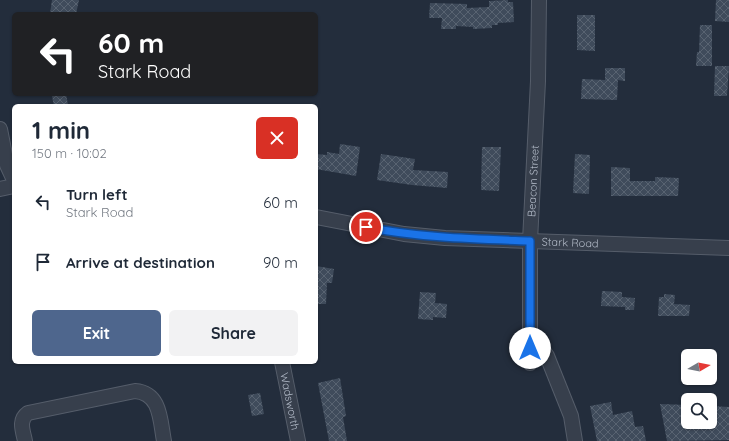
<!DOCTYPE html>
<meta charset="utf-8">
<style>
:root{--surface:#fff;--page:#f2f2f3;--text:#1f2937;--muted:#747a83;--accent:#4e668d}
body{margin:0;font-family:Quicksand,sans-serif;background:var(--page);color:var(--text);height:100vh;display:flex;flex-direction:column;font-size:15px;white-space:nowrap}
*{box-sizing:border-box;margin:0}
p{font-size:13px;color:var(--muted)}
.icon{flex:none;width:22px;height:22px;fill:none;stroke:currentColor;stroke-width:2;stroke-linecap:round;stroke-linejoin:round}
.map{position:relative;flex:1;overflow:hidden}
.drawer{position:absolute;left:12px;top:104px;width:306px;height:260px;display:flex;flex-direction:column;background:var(--surface);border-radius:6px;box-shadow:0 1px 3px #0004}
.drawer>*{flex:none}
.hud{position:absolute;left:12px;top:12px;width:306px;height:84px;border-radius:6px;box-shadow:0 1px 3px #0004;background:#202124;color:#fff;overflow:hidden}
.needle{width:26px;rotate:80deg}
.fabs{position:absolute;left:681px;top:349px;display:grid;gap:8px}
.fabs a{display:grid;place-items:center;width:36px;height:36px;border-radius:6px;background:var(--surface);box-shadow:0 1px 3px #0004;font-size:20px}
.pin{position:absolute;display:grid;place-items:center;width:34px;height:34px;color:#fff;margin:-17px;border:2px solid #fff;border-radius:50%;box-shadow:0 1px 4px #0007}
.me{position:absolute;width:44px;margin:-22px;rotate:0deg;stroke-linejoin:round;filter:drop-shadow(0 0 3px #0008)}
.turn{display:flex;align-items:center;gap:14px;height:84px;padding:0 20px;font-size:18px}
.turn .icon{width:52px;height:52px;stroke-width:2.5}
.turn b{display:block;font-size:28px;line-height:34px}
.round{display:grid;place-items:center;flex:none;width:42px;height:42px;border-radius:6px;background:var(--page)}
.summary{display:flex;align-items:center;justify-content:space-between;height:68px;padding:0 20px}
h1{font-size:24px;font-weight:800;line-height:30px}
.primary-button{display:flex;gap:8px;margin-top:auto;padding:8px 20px}
.primary-button a{flex:1;height:46px;border-radius:6px;background:var(--accent);color:#fff;font-size:16px;font-weight:800;line-height:46px;text-align:center}
.primary-button a+a{background:var(--page);color:var(--text)}
ul{padding:0;list-style:none}
li{display:flex;align-items:center;gap:12px;height:60px;padding:0 20px}
li div{flex:1}
li b{display:block;font-size:15px}
li em{font-style:normal}
.map>svg:first-child{display:block}
</style>
<div class="map">
<svg width="729" height="441" viewBox="0 0 729 441">
<defs>
<pattern id="building-cross-hatch" width="8" height="8" patternUnits="userSpaceOnUse"><rect width="8" height="8" fill="#3f4b5b"/><path d="M0 0l8 8M0 8l8-8" fill="none" stroke="#586371"/></pattern>
</defs>
<rect width="100%" height="100%" fill="#232d3c"/>
<path fill="url(#building-cross-hatch)" d="M52,0H79L76,14H50Z
M508,0V2H513L514,22L498,23V25H492V28L473,29V27L456,26V29H441L442,18H429L430,3L467,4V8L489,7V1Z
M716,0H729V22L715,21Z
M577,15H595V51L577,50Z
M700,25H712V66H696L697,52H699Z
M715,66H729L727,96H714Z
M605,68H625V81L618,80L617,100L581,99L582,79L605,80Z
M66,94L68,105L54,106L52,96Z
M340,144L360,147L356,176L316,169V154L327,155V152L339,154Z
M482,147H501L499,191L481,190Z
M381,154L415,159L413,170L448,172L447,188L412,185L377,180Z
M575,154L590,155L589,194L573,193Z
M611,167L630,168V181H655V177L679,178L678,196H611Z
M316,266L334,269L332,283H327L326,304H316Z
M602,291L622,292V297L635,298L634,310H625V307L601,306Z
M420,292L436,293L435,303L447,304L446,318L433,317V320L418,319Z
M664,294L675,295L674,304L690,305L689,316H658L659,297H664Z
M340,378L346,416L343,417L347,441H329L318,383Z
M260,393L264,414L252,416L248,395Z
M611,402L613,415L632,411L635,427L643,426L646,441H597L590,406Z
M660,404L688,405V422H710V406L729,407V440L667,441Z"/>
<g fill="none" stroke-linecap="round" stroke-linejoin="round">
<defs>
<g id="minor">
<path d="M0,129L7,165L14,180"/>
<path d="M0,189L14,186"/>
<path id="s1" d="M316,217L404,234L445,238L729,248"/>
<path d="M530,333L547,356L571,416L575,441"/>
<path id="s2" d="M282,362L298,441"/>
<path id="s3" d="M530,363V241L538,81L539,0"/>
<path d="M25,441C23,431 18,420 28,413L135,391C161,393 160,420 164,441"/>
</g>
</defs>
<use href="#minor" stroke="#555d6a" stroke-width="16"/>
<use href="#minor" stroke="#373f4c" stroke-width="14"/>
</g>
<g fill="none" stroke-linecap="round" stroke-linejoin="round">
<defs>
<path id="route" d="M366,227C420,238 475,239 530,241V348"/>
</defs>
<use href="#route" stroke="#114b97" stroke-width="10"/>
<use href="#route" stroke="#1a73e8" stroke-width="7"/>
</g>
<g text-anchor="middle" dominant-baseline="central" stroke-width="3" stroke-linejoin="round" paint-order="stroke">
<g font-size="11" fill="#b2bac7" stroke="#1c2431">
<text stroke="none"><textPath href="#s3" startOffset="182">Beacon Street</textPath></text>
<text stroke="none"><textPath href="#s1" startOffset="256">Stark Road</textPath></text>
<text stroke="none"><textPath href="#s2" startOffset="40">Wadsworth</textPath></text>
</g>
</g>
</svg>
<div class="fabs">
<a><svg class="needle" viewBox="-14 -14 28 28"><path d="M0-13l5 13h-10z" fill="#e53935"/><path d="M0 13l5-13h-10z" fill="#747a83"/></svg></a>
<a><svg class="icon" aria-label="search" viewBox="0 0 24 24"><circle cx="10" cy="10" r="6"/><path d="M15 15l6 6"/></svg></a>
</div>
<div class="pin" style="left:366px;top:227px;background:#d93025"><svg class="icon" aria-label="arrive" viewBox="0 0 24 24"><path d="M6 21V4h12l-3 4 3 4H6"/></svg></div>
<svg class="me" style="left:530px;top:348px" viewBox="-20 -20 40 40"><circle r="19" fill="#fff"/><path d="M0-13L10 11 0 6-10 11z" fill="#1a73e8"/></svg>
<div class="hud">
<div class="turn"><svg class="icon" aria-label="left" viewBox="0 0 24 24"><path d="M17 20v-9H6M10 6l-5 5 5 5"/></svg><div><b>60 m</b>Stark Road</div></div>
</div>
<section class="drawer">
<div class="summary"><div><h1>1 min</h1><p>150 m · 10:02</p></div><a class="round" style="background:#d93025;color:#fff"><svg class="icon" aria-label="close" viewBox="0 0 24 24"><path d="M6 6l12 12M18 6L6 18"/></svg></a></div>
<ul>
<li><svg class="icon" aria-label="left" viewBox="0 0 24 24"><path d="M17 20v-9H6M10 6l-5 5 5 5"/></svg><div><b>Turn left</b><p>Stark Road</p></div><em>60 m</em></li>
<li><svg class="icon" aria-label="arrive" viewBox="0 0 24 24"><path d="M6 21V4h12l-3 4 3 4H6"/></svg><div><b>Arrive at destination</b></div><em>90 m</em></li>
</ul>
<div class="primary-button"><a>Exit</a><a>Share</a></div>
</section>
</div>
